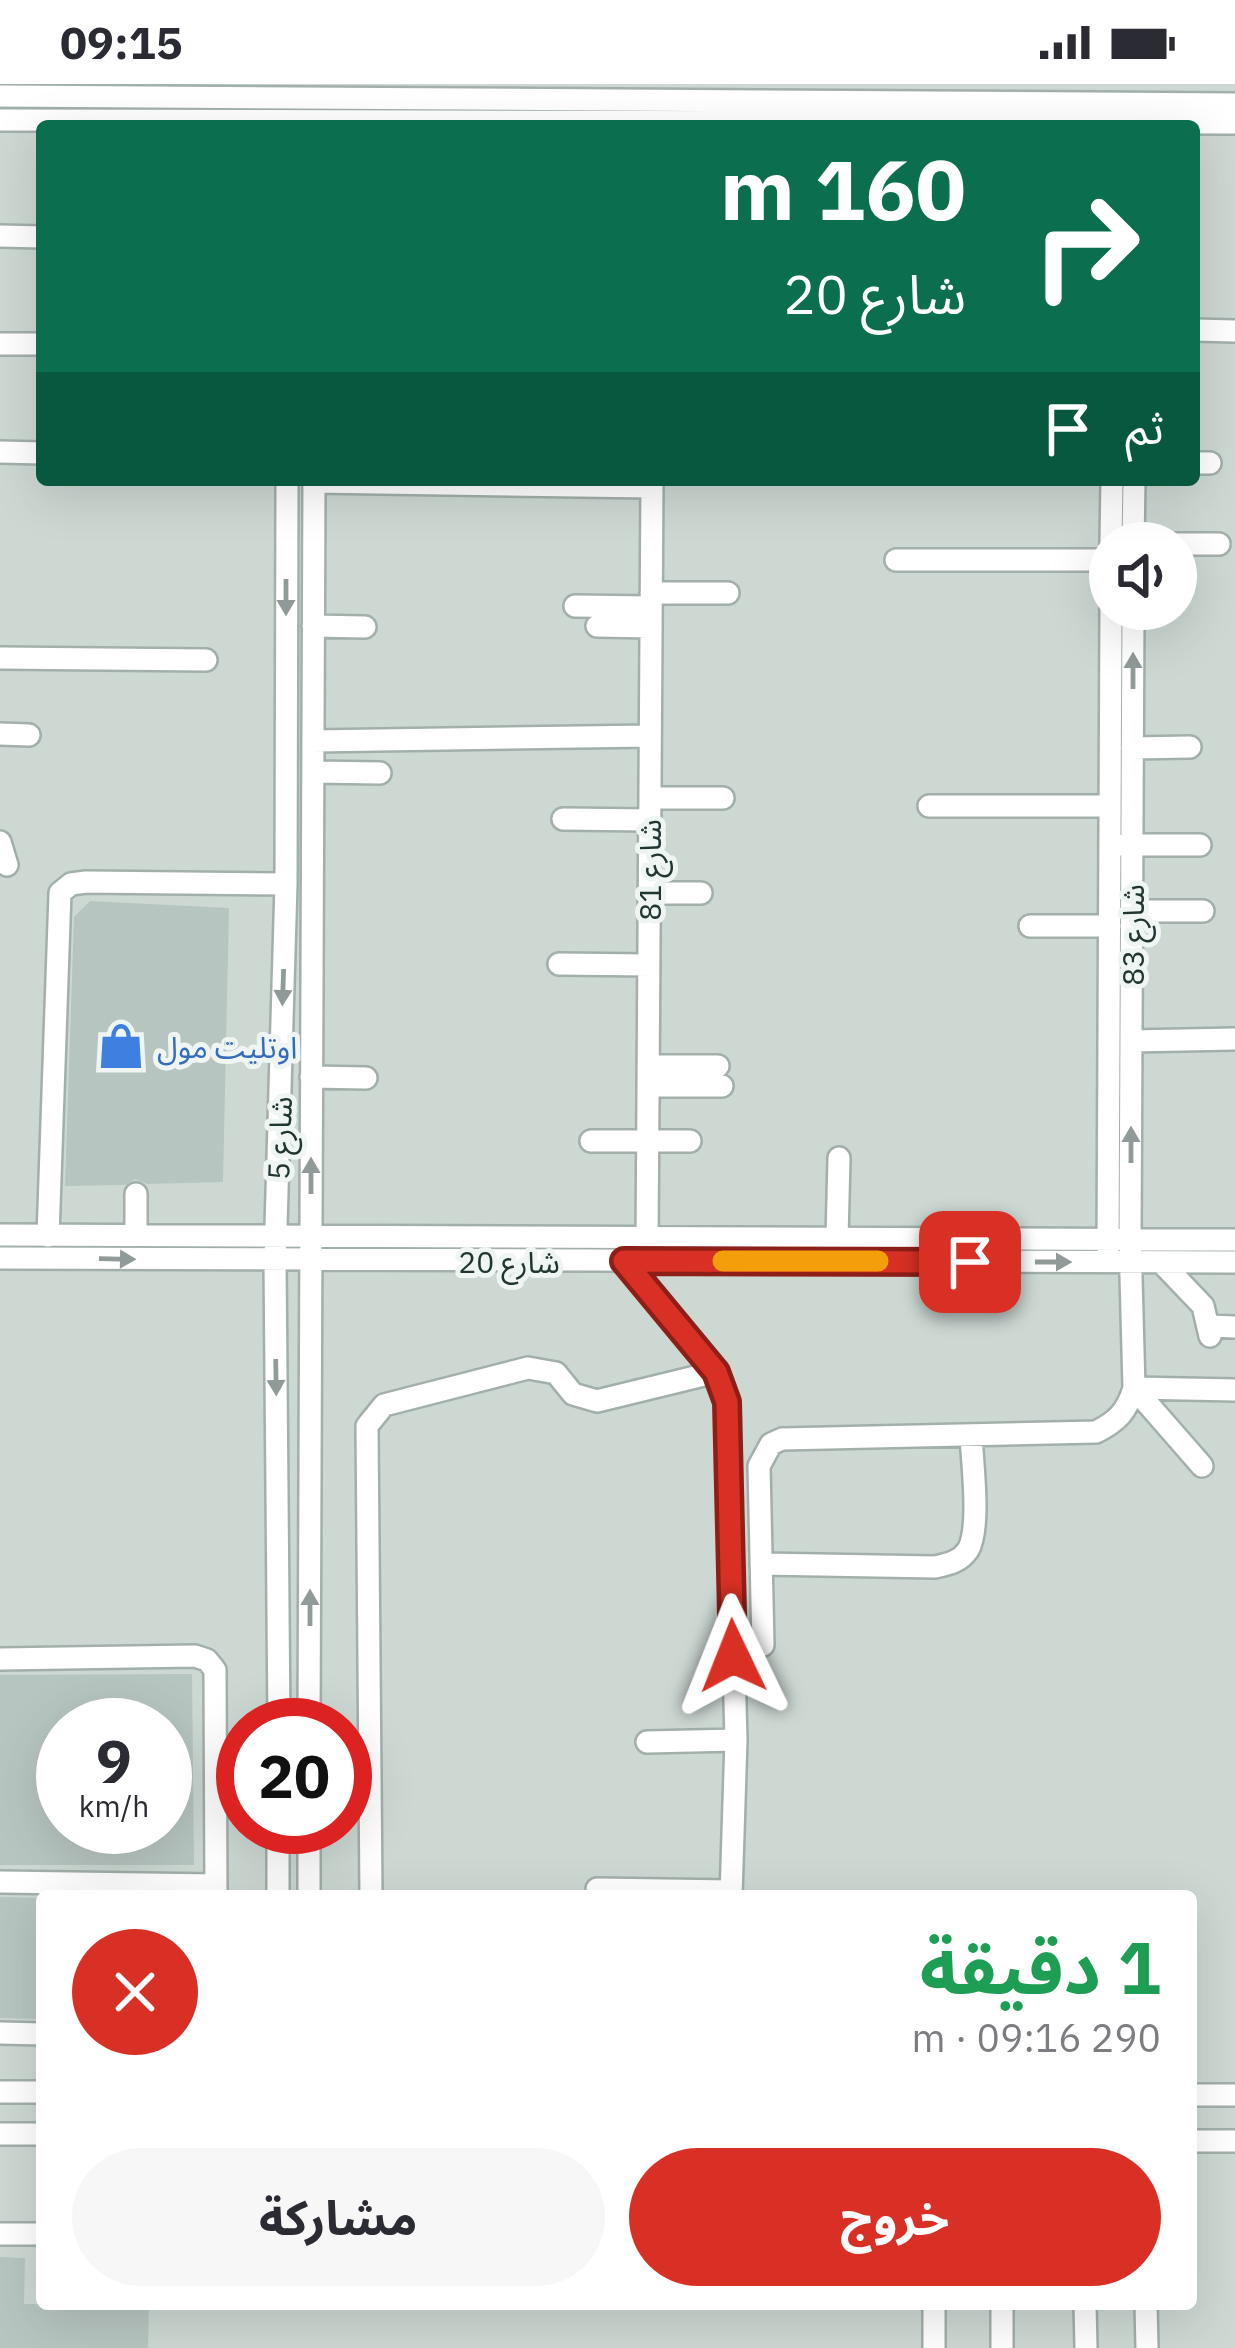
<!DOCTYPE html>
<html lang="ar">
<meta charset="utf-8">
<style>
:root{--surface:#fff;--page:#f7f7f7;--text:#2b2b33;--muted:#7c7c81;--accent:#d93025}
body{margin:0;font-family:"IBM Plex Sans","Noto Sans Arabic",sans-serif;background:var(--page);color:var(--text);direction:rtl;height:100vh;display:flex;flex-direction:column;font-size:45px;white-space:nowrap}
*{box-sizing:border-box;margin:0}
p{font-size:39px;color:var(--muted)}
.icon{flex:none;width:66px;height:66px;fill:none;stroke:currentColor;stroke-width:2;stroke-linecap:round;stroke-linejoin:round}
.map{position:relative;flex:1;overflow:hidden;direction:ltr}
.side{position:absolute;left:36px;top:1806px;width:1161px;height:420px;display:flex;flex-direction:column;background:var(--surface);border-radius:12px;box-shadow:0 12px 48px #0002;direction:rtl}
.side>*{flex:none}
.banner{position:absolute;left:36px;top:36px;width:1164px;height:366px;border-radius:12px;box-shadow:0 12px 48px #0002;direction:rtl;background:#0b6e4f;color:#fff;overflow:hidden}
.buttons{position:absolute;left:1089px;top:438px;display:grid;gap:24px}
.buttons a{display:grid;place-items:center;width:108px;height:108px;border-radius:50%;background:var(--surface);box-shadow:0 12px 48px #0002;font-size:60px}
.speed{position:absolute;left:36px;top:1614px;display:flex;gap:24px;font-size:60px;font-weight:700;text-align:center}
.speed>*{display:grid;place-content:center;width:156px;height:156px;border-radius:50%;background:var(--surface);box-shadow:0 12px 48px #0002;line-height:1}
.speed small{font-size:30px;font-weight:400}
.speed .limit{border:18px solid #d22;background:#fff;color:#111}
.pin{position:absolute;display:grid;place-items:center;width:102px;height:102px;color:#fff;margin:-51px;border-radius:24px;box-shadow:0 6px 18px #0006}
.me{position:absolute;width:132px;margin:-66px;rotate:358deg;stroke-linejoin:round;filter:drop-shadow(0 0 9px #0008)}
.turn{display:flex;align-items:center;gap:42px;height:252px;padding:0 36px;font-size:54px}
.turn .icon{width:156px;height:156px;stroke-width:2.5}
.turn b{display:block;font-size:84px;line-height:102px}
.then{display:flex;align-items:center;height:114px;padding:0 36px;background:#0003;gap:24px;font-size:45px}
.round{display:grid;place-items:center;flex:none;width:126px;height:126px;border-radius:63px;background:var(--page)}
.overview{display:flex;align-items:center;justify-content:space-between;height:204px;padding:0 36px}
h1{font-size:72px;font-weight:700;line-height:90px;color:#1e9e55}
.action{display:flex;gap:24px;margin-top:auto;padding:24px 36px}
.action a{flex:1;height:138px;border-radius:72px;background:var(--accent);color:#fff;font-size:48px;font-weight:700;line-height:138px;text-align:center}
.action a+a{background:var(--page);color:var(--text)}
.status{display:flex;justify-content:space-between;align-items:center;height:84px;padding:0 60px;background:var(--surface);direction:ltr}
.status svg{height:33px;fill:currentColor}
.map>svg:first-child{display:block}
</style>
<div class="status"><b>09:15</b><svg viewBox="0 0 49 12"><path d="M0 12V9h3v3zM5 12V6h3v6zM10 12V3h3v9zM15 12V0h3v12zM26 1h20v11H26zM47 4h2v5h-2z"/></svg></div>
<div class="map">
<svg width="1235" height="2264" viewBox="0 0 1235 2264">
<rect width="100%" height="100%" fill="#dee8e4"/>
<path fill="#cdd8d3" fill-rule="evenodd" d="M0,0H1235V2264H0ZM42,42H1194V396H42ZM1110,459H1176V525H1110ZM63,1641H165V1743H63ZM243,1641H345V1743H243ZM42,1812H1191V2220H42Z"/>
<path fill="#b7c5c0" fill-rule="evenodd" d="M90,817L229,824L223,1098L147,1100L135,1095L125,1101L65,1102L74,833Z
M192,1590L194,1781H0V1591ZM63,1641H165V1743H63Z
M0,1813L42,1814V1935L0,1934Z
M0,2173L25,2174L24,2220H149L148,2264H0Z"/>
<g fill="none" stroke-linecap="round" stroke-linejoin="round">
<defs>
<path id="minor" d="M0,12L1235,20
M0,36L1235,39
M0,152L42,153
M1194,246L1235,247
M0,260H42
M0,368L42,369
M1194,379H1210
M314,398L651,403
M1111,459L1112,396
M1133,459L1134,396
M1176,460H1219
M896,476H1110
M651,509H728
M575,522L651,523
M313,542L365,543
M597,542L651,543
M0,574L206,576
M0,650L29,651
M313,657L650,652
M1132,664L1190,663
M313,688L380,689
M650,714H723
M929,722H1110
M563,735L649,736
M0,758L7,781
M1123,761H1200
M649,809H701
M1132,827H1203
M1030,842H1110
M559,880L649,881
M1131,957L1235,955
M648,982H718
M311,993L366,994
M648,1002H722
M591,1057H690
M0,1151L1235,1156
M48,1152L60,809L71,800L86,798L286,800
M136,1152V1110
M837,1154L839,1074
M647,1163L652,396
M1108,1166L1111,525
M0,1174L1235,1178
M624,1177L716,1288L727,1318L736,1656L731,1812
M1161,1178L1203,1222L1210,1252
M1210,1242L1235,1243
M1134,1304L1202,1382
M1134,1304L1235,1306
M761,1480L935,1483C948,1480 960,1478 968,1466C981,1444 972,1377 971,1351
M763,1561L759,1382L771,1360L782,1355L1096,1348C1118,1337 1127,1327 1134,1304L1130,1155L1133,525
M0,1575L195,1572L207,1576L215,1586L216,1812
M279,1641L275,1176L286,800L287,396
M309,1641L314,396
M647,1658L736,1656
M0,1798L216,1801
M597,1805L731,1807
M278,1812V1743
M309,1812V1743
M371,1812L367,1342L384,1321L528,1284L556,1289L573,1310L597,1317L716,1288
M0,1949L42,1950
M0,2008H42
M1191,2011H1235
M0,2050H42
M1191,2057H1235
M0,2150H42
M1002,2220V2264
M1085,2220L1086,2264
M1146,2220L1147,2264
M934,2264V2220"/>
</defs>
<use href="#minor" stroke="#a2afab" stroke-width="26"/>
<use href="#minor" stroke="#fff" stroke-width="21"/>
</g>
<defs><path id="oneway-solid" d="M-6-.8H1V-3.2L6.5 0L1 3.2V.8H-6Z" transform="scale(3)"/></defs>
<g fill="#909a98">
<use href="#oneway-solid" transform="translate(286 513) rotate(90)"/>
<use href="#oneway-solid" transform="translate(1133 587) rotate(-90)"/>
<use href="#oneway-solid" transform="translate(283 903) rotate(92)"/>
<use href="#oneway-solid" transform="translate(1131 1061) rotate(-90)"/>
<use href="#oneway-solid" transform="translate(311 1092) rotate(-90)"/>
<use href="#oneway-solid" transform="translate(117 1175) rotate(1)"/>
<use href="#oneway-solid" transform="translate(1053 1178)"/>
<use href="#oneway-solid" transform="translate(276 1293) rotate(89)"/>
<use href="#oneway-solid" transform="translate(310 1524) rotate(-90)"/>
</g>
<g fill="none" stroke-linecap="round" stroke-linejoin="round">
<defs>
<path id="route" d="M733,1572L727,1318L716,1288L624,1177L970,1178"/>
</defs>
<use href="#route" stroke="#8d1f18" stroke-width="30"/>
<use href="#route" stroke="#d93025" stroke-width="21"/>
<path stroke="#f59e0b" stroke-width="21" d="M723,1177H878"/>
</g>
<defs>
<symbol id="shop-bare" viewBox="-9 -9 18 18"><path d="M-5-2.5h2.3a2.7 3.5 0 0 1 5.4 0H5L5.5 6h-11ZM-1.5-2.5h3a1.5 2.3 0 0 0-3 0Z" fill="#3f7fe0" stroke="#eef5f2" stroke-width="2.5" paint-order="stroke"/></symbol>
</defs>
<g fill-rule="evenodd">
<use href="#shop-bare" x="88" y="929" width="66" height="66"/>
</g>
<g text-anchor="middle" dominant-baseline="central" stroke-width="10" stroke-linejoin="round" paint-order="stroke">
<g font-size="30" fill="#213631" stroke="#eef5f2">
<text transform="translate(649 786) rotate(-90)">شارع 81</text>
<text transform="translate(1132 851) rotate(-90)">شارع 83</text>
<text transform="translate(279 1054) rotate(-88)">شارع 5</text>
<text x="509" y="1177">شارع 20</text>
</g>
<g font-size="30" fill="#366cbe" stroke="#eef5f2" text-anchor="start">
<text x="157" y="962">اوتليت مول</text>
</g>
</g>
</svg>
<div class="buttons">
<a><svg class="icon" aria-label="sound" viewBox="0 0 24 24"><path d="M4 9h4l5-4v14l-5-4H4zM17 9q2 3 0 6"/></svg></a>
</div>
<div class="speed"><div>9<small>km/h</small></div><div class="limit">20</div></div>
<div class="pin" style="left:970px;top:1178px;background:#d93025"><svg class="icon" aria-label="arrive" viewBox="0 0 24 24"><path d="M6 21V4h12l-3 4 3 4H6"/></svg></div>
<svg class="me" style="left:733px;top:1572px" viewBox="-20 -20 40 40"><path d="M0-17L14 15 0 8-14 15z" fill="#d93025" stroke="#fff" stroke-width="4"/></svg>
<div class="banner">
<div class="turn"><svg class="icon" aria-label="right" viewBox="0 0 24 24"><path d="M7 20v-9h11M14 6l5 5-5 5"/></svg><div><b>160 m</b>شارع 20</div></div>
<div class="then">ثم<svg class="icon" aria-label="arrive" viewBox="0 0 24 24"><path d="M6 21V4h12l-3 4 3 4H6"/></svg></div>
</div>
<section class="side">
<div class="overview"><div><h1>1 دقيقة</h1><p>290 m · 09:16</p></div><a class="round" style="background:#d93025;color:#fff"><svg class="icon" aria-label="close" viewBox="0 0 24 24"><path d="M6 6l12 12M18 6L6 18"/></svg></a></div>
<div class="action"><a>خروج</a><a>مشاركة</a></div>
</section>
</div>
